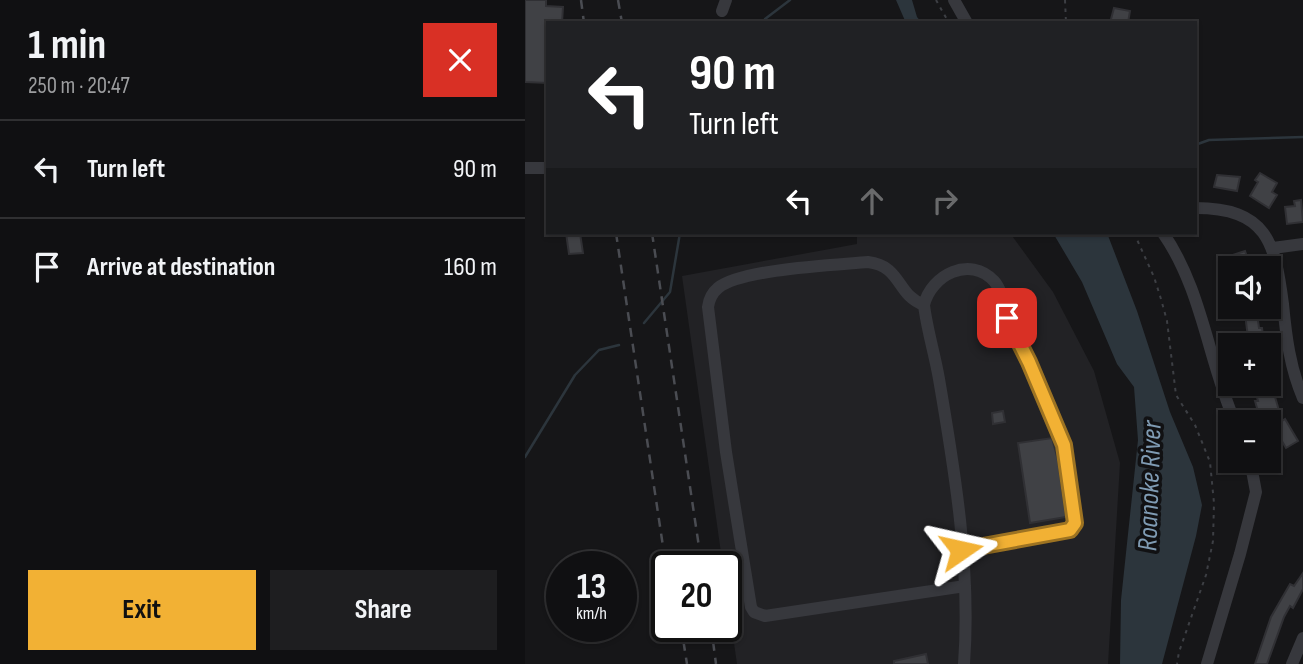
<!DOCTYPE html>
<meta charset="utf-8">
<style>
:root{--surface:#101012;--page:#1e1e20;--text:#f1f3f6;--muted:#9c9d9f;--line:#303032;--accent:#f2b134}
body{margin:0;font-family:"Sofia Sans Condensed",sans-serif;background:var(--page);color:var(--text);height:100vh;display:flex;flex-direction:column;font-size:26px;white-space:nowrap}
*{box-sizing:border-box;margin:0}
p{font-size:23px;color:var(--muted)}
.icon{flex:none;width:38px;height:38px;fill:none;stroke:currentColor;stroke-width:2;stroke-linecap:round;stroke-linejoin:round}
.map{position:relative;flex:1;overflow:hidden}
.drawer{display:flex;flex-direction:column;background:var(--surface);width:525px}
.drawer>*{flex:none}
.banner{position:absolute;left:21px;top:21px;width:651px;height:214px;border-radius:0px;box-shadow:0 2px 5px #0004,0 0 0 2px var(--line);background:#202124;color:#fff;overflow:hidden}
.controls{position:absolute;left:693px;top:256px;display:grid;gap:14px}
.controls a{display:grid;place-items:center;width:63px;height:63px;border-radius:0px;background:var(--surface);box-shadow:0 2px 5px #0004,0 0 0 2px var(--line);font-size:35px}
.speed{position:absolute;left:21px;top:551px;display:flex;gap:14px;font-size:35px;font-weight:700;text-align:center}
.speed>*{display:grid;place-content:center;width:91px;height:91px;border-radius:50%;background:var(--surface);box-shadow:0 2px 5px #0004,0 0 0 2px var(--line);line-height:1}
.speed small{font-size:18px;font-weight:400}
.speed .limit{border:4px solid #111;border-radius:10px;background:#fff;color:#111}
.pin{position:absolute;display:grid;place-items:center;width:60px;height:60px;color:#fff;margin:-30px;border-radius:14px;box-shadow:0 4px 10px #0006}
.me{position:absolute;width:77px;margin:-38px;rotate:79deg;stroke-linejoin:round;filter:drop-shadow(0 0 5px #0008)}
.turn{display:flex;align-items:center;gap:24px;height:147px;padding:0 28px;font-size:32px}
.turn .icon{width:91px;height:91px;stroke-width:2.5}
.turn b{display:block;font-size:49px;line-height:60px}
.lanes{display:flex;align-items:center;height:66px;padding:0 28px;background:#0003;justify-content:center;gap:35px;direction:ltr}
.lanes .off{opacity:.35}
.round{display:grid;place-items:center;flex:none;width:74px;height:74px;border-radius:0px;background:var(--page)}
.head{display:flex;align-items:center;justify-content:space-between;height:119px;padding:0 28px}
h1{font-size:42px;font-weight:700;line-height:52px}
.primary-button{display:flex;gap:14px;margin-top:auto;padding:14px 28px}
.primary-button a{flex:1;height:80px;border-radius:0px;background:var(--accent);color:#111;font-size:28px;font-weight:700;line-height:80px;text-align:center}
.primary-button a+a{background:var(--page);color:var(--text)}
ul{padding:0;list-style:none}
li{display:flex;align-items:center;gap:21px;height:98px;padding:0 28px;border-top:2px solid var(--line)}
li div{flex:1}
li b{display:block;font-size:26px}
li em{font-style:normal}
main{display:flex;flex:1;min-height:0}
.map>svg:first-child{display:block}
</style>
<main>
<section class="drawer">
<div class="head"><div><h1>1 min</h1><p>250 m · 20:47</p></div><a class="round" style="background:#d93025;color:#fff"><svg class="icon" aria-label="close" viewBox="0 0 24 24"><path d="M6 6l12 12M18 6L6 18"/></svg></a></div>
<ul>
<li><svg class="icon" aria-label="left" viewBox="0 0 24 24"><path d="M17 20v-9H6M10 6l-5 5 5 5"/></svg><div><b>Turn left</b></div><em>90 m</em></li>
<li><svg class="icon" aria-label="arrive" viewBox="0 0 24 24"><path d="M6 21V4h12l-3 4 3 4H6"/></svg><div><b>Arrive at destination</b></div><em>160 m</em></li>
</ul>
<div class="primary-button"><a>Exit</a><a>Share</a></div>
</section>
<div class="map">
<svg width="778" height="664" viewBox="0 0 778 664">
<rect width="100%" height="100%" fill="#161618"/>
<path fill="#222225" d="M332,233H485L528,292L569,371L595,463L583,664H212L201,587V567H198L157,276L332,244Z"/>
<path fill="#2c353c" d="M371,0H387L392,17L397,23H381Z
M528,233H582L612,311L645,412L668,467L677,505L671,536L637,664H595L596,600L613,440L609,387L592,364L557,282Z"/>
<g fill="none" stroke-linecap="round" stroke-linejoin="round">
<path stroke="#2c353c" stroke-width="2.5" d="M239,23L240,19L265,0
M670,145L684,140L778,137
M119,323L145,292L155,233
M0,457L50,375L74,350L94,345"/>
</g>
<path fill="#404145" stroke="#303034" stroke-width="2" d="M0,0H21V6L38,7L37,23H23V83L0,82Z
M589,8L605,11L603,23H585Z
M735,173L752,183L747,192L752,195L744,208L725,196L733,182L730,180Z
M692,175L715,177L712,191L689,187Z
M776,200L778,222L762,224L760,207L770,206L769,201Z
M41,233H55L58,253L44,254Z
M720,251L726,268H712L708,255Z
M722,306H731L734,328H737L739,343L724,345L721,322Z
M728,383H746L757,421L760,419L773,441L761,448L744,419L736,422L730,401H733Z
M478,411L480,422L468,424L467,413Z
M527,438L533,460L541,517L505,523L493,443Z
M778,573V589L768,608L765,606L759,617L742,664H730L746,617L765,584L769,586Z
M401,654L403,664H369V661Z"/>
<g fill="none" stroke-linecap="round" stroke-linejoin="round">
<path stroke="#3d3f44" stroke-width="2" stroke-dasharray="3.5 5" stroke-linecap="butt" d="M411,0L424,23
M540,0L541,23
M609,233L629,277L636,299L642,321L651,395L670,425L685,462L689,503L688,541L681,575L654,652L652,664"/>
<path stroke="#37383d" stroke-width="12" d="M429,0L442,23
M197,11L201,0
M0,168H23
M670,208C742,208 750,242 758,304C761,336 765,368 778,398
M638,233C677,289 683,360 710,422
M748,248L778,244
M399,305C371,295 377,266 343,262C310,265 216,269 193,288C187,293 184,299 183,307L201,452L226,607L229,612L240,616L440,586
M436,550L545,530C555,519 549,504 546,490C544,476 543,461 539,448C526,403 502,363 484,321C479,308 478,291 469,281C445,255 406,275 399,305C402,330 410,355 414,379C430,472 446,570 439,664
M682,664L715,554L731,492L725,460
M767,664L778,638"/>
<path stroke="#4a4c52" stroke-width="2.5" stroke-dasharray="9 7" stroke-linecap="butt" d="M56,0L59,23
M93,0L97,23
M91,233L142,573
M127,233L177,567
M156,626L162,664
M186,626L191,664"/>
</g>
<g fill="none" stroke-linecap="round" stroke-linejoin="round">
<defs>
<path id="route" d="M436,550L545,530L550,523L539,445L504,362L482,318"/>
</defs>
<use href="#route" stroke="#9d7322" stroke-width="18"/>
<use href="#route" stroke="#f2b134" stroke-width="12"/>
</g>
<g text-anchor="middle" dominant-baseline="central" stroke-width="7" stroke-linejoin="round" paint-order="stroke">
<g font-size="28" font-style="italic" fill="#7f9bb3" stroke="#111113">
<text transform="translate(625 486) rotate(-88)">Roanoke River</text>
</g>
</g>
</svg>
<div class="controls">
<a><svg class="icon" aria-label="sound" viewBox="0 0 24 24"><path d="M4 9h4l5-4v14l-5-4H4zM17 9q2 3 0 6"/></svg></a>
<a>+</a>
<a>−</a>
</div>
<div class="speed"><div>13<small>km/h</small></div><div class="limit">20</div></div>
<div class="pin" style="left:482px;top:318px;background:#d93025"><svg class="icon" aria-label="arrive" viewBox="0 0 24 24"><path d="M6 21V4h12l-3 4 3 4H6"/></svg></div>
<svg class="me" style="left:436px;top:550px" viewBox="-20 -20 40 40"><path d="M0-17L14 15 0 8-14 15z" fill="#f2b134" stroke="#fff" stroke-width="4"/></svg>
<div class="banner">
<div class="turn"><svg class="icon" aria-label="left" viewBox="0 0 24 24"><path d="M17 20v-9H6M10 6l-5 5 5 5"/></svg><div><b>90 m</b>Turn left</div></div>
<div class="lanes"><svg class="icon" aria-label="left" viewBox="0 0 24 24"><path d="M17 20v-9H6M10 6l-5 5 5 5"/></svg><svg class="icon off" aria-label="ahead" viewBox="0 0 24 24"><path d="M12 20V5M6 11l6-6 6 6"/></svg><svg class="icon off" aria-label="right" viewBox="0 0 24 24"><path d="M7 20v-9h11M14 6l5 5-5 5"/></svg></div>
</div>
</div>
</main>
